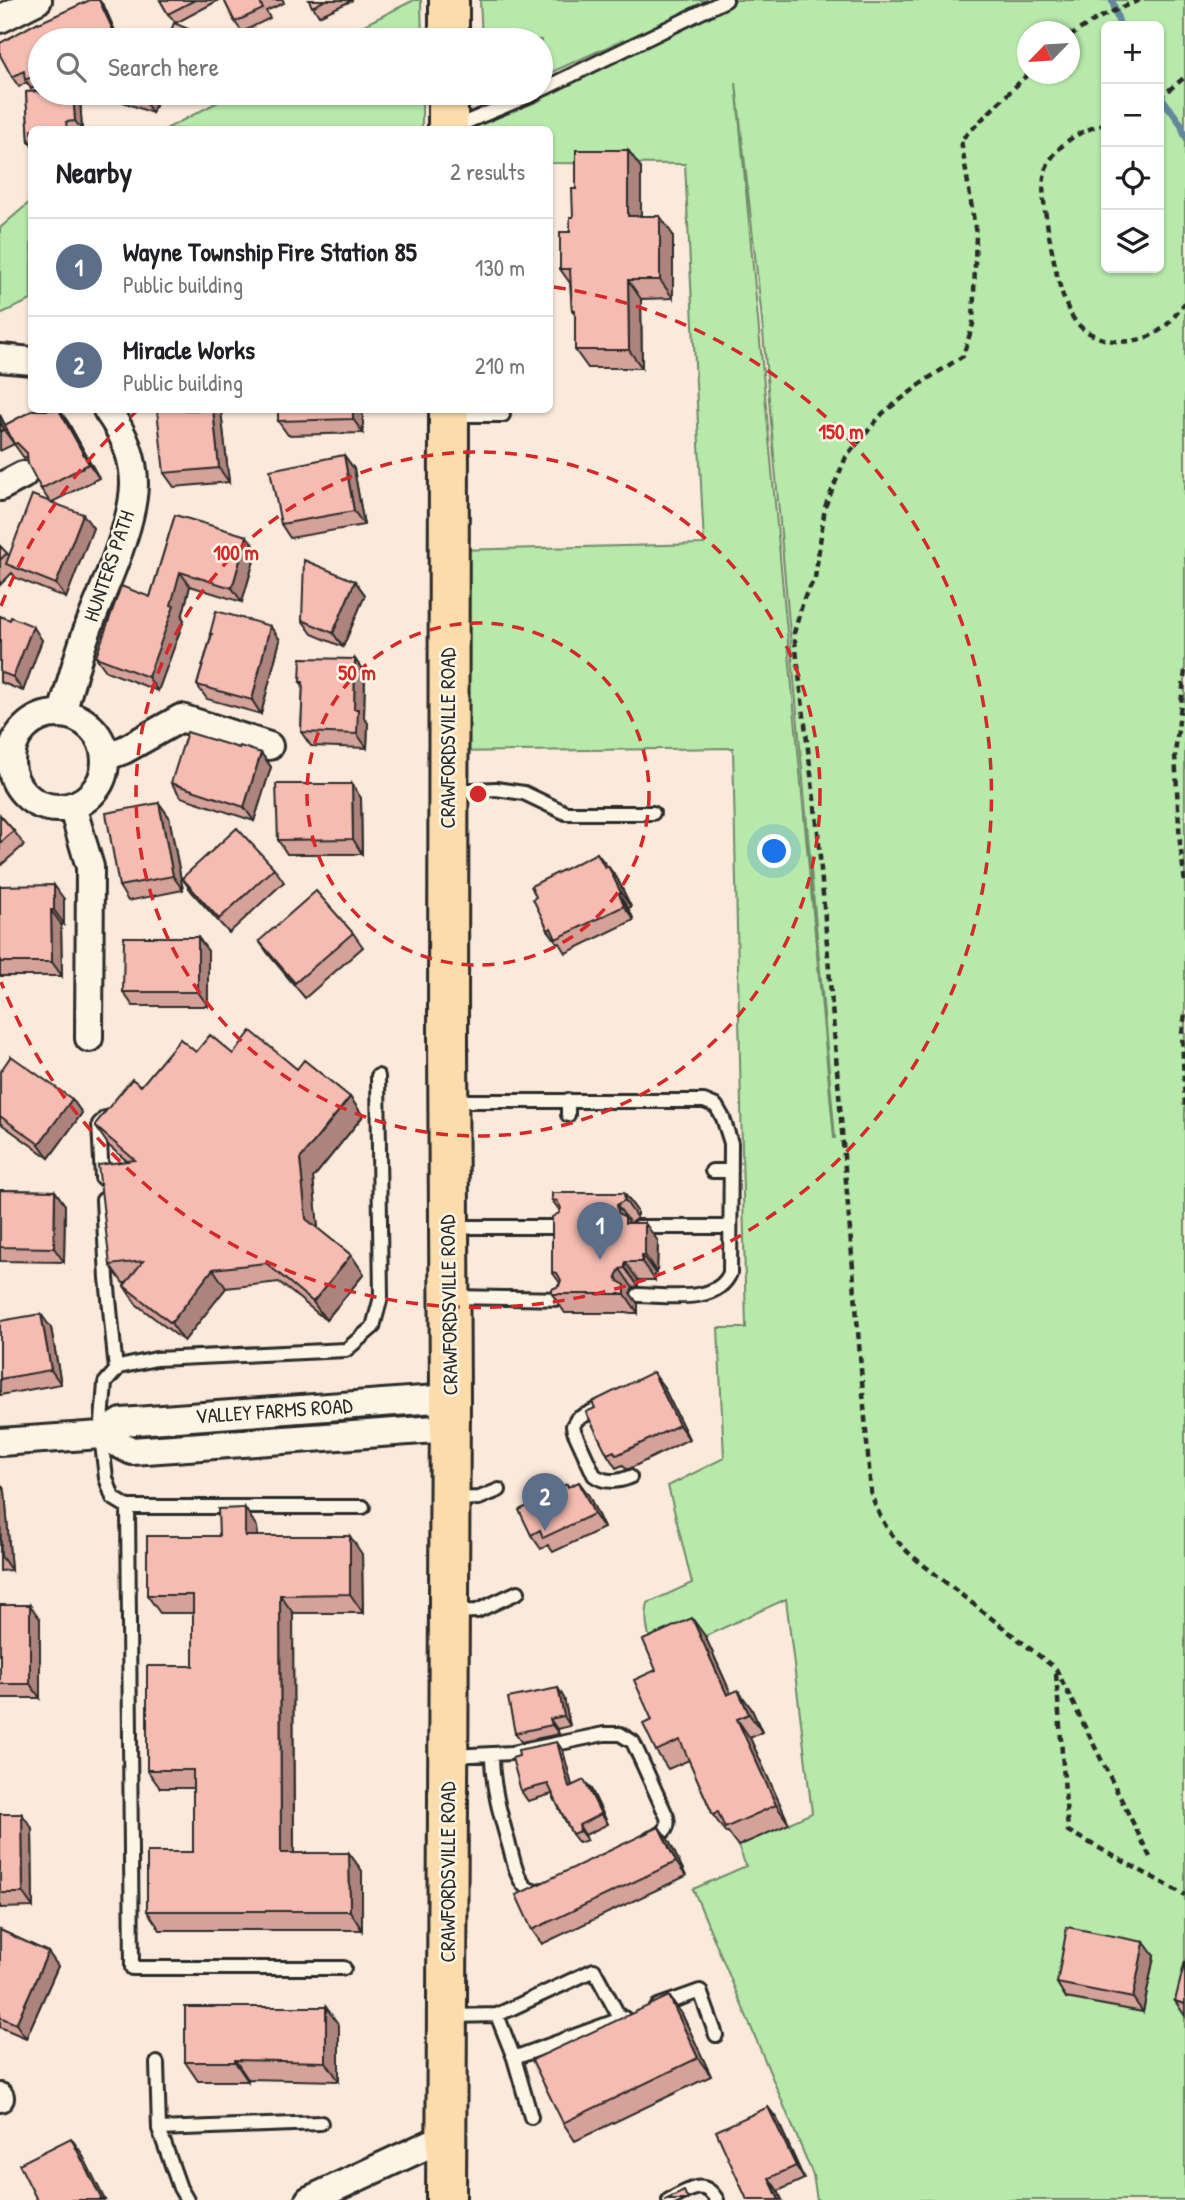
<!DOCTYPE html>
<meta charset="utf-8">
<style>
body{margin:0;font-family:"Patrick Hand",sans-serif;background:#f6f6f6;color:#202124}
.controls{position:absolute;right:21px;top:21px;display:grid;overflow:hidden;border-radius:10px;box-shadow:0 2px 5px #0004}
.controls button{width:63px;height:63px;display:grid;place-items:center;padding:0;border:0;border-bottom:2px solid #e0e0e0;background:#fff;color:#202124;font:35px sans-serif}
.compass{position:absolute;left:1017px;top:21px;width:63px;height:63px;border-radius:50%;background:#fff;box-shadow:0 2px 5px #0004;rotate:245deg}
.you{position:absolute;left:775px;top:852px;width:24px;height:24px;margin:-18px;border:5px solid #fff;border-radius:50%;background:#1a73e8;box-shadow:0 0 0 10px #1a73e833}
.badge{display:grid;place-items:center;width:46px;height:46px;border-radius:50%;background:#1a73e8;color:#fff;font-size:23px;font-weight:700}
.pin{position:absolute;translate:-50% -58px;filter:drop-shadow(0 2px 4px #0008)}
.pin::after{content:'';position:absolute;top:37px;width:24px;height:21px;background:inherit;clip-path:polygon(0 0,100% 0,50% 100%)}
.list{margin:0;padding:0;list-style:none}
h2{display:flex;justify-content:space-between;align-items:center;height:91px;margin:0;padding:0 28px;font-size:30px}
h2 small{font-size:23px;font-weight:400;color:#757577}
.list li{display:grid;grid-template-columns:46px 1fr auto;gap:21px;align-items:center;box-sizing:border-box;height:98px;padding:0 28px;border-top:2px solid #e0e0e0}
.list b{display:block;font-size:26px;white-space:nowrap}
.list p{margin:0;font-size:23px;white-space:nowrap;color:#757577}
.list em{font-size:23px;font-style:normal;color:#757577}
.icon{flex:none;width:38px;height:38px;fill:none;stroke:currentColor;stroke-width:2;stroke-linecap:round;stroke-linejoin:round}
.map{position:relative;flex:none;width:1185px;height:2200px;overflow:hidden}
.search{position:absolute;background:#fff;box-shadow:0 2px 5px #0004;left:28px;top:28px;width:525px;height:77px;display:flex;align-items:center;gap:18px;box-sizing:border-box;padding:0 24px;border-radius:38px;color:#757577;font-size:26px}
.panel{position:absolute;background:#fff;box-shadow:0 2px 5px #0004;left:28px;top:126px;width:525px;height:287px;border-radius:10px}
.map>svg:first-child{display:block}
.green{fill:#b6e9aa;stroke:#708a6a;stroke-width:2;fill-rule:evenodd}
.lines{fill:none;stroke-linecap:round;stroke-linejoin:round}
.stream{stroke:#63889d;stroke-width:7}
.lane-casing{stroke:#2b2b2b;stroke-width:18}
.street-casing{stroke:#2b2b2b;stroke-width:32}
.primary-casing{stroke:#2b2b2b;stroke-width:44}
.path{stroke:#2b2b2b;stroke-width:4.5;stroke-dasharray:7 5;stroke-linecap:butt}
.lane{stroke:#fcf5e5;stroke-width:12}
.street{stroke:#fcf5e5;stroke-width:26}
.primary{stroke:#fddcac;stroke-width:38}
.wall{fill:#d4a299;stroke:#2b2b2b;stroke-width:2}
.shaded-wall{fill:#ac847d;stroke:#2b2b2b;stroke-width:2}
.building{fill:#f6bcb2;stroke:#2b2b2b;stroke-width:2}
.ring{fill:none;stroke:#d62828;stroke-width:3.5;stroke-dasharray:12 9}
.labels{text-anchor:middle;stroke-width:5;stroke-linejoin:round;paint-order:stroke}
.street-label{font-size:21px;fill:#2b2b2b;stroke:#fcf5e5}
.centre{fill:#d62828;stroke:#fcf5e5;stroke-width:3.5}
.ring-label{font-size:21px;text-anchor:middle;font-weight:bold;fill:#d62828;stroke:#fcf5e5;stroke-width:5;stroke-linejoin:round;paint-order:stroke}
</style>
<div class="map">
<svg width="1185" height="2200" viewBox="0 0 1185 2200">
<rect width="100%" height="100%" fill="#fbeadb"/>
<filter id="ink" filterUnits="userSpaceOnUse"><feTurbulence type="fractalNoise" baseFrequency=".0143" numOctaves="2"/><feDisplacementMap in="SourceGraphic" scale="14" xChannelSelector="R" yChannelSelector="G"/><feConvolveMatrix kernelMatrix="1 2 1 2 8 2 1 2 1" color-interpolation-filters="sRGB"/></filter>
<g filter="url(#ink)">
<path class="green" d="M414,0H421L422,40H334Z
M480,0H1185V2200H817L813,2175L693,1889L746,1866L738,1846L812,1813L786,1599L656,1659C650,1639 643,1623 648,1603L692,1583L668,1486L724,1458L718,1328H746L733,748L453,752L455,550L704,544L685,164L550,163V130L455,129L626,58L623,40L541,77V40H482ZM1106,26H1159V268H1106ZM1028,32H1070V74H1028ZM736,83L761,310L835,1138H834Z
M235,93H422V129H166Z
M31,201V300L0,314V228Z"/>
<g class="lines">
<path class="stream" d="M1112,0L1120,26
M1159,94L1181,124L1185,136"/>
<g class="lane-casing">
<path id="lane" d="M541,90L726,0
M452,128L536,93
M454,415H503
M452,791L496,789L524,793L566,813H653
M452,1101H704L716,1106L723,1118L731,1143L730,1273C717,1305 666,1295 638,1295
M568,1115V1100
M712,1171H731
M102,1178L99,1124L105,1118
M103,1200L107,1278L116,1370
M453,1227H565
M638,1227H730
M453,1297L565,1299
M601,1407L577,1419L573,1426L574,1431L594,1475C604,1483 618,1482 630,1477
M455,1499L479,1498L499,1490
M128,1507L132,1968H344
M363,1507H128L113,1498L106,1478L101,1435L105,1383L119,1367L156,1359L346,1350L373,1327L381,1297L378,1076
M453,1612L477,1611L518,1592
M492,1755C492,1789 502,1820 511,1852C514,1863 516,1875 523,1884C528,1891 534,1892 542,1890
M452,1756L512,1753L604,1734H620L633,1742L667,1817C670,1831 661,1834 650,1839
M658,2006L700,1991L716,2035
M497,2015L514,2058L624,2018
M451,2016L497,2015L594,1970L621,2020
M514,2058L531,2117
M157,2063L159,2129L180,2188L187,2200
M159,2129L321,2123
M669,2200C689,2191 703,2177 717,2200"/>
</g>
<g class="street-casing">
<path id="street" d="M0,19L38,0
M0,358L32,361
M0,487L23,475
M62,713C70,686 77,658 87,631C103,588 133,529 134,484C134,456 123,432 107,410
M11 761a47 47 0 1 1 94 0a47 47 0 1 1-94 0Z
M105,757L124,750L181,718L269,746
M72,806L90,867L89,1038
M101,1435L132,1451L450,1428
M0,1442L101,1435L122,1422L450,1398
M0,2097V2098
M309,2200L447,2136"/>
</g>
<g class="primary-casing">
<path id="primary" d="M449,40V0
M448,130V93
M446,2200L450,1398L448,1044L449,410"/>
</g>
<path class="path" d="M1070,37C1090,20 1115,10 1140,0
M1028,74L961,140L976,234L973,324L963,356L926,380L883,413L846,457L825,507L815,578L804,598L794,633L818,832L871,1493C881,1522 889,1534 912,1556L1056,1669L1150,1857
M1159,98L1185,77
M1106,124C1082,129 1058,143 1047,166C1039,184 1046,216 1049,235C1054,260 1060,302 1076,322C1096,346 1141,348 1164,327C1172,321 1178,311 1185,303
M1185,671L1175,754L1180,843L1185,883
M1185,1015L1182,1033L1185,1108
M1056,1674L1068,1831L1185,1895"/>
<use href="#lane" class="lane"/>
<use href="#street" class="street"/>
<use href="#primary" class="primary"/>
</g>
<path class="wall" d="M160,0H219L176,23L168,14Z
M224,0H283L284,3L266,11L270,18L242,32L235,22Z
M309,0H353L319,16Z
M104,6L119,40H40V85L31,89L27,82L19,87L12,77L39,23Z
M40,91V93H76L80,98L82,130H32V146L29,142L26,92Z
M116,93H160L152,113L123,102Z
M628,150L641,168V216L673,235V298L641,299L642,368H588L575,350V315L572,310L570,283L560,269L573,217L576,189Z
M60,410L68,422L99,478L52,502L93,528L66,598L16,578L12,573L0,585V546L9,556L50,502L41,489L27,458L26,457L24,458L14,444L0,451V415L5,425Z
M221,410L229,482L174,487L164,473Z
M363,410V433L288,435L278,421Z
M344,455L354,469L364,525L290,538L281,524Z
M175,515L257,550L242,602L190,586L182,617L184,620L158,691L106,671L96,657L150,597Z
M355,581L365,595L343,647L312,634L302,620Z
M0,616L42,640L23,691L0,682Z
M270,626L280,640L261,714L207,699L197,685L211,636L210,634Z
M355,659L365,674L364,718L368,723L367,748L311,746L301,732L303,685L300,682Z
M239,748L261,753L271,767L254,821L181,797L171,783Z
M361,798L362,854H287L278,840Z
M159,803L169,817L183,890L128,901L119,886Z
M0,815L14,831L24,845L0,866Z
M597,853L618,880L631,907L628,908L634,920L566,953L560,943L558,944L548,930L536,897Z
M274,868L284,882L229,933L192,892L182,878Z
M0,886L64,899V924H61L62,976H0Z
M353,933L363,947L305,998L269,955L259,941Z
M208,951V1006H133L123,992Z
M196,1052L233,1054L297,1069L350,1097L363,1116L313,1178L318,1229L351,1255L364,1274L326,1320L279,1282L226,1288L184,1341L136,1304L124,1286L126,1283H123L110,1265L127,1161L109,1146L96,1127L141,1086Z
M0,1072L72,1099L82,1113L49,1158L0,1123Z
M0,1190L55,1191L65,1205L64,1262L0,1261Z
M624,1193L637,1211V1218L631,1223L658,1241L657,1273H655V1280H638V1286L633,1288L630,1293L638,1304V1313H565L552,1294L560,1283L552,1272L560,1211L552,1200Z
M0,1321L51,1328L61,1384L0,1395Z
M663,1386L689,1439L629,1469H626L623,1465L616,1468L607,1454Z
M579,1482L589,1496L604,1528L553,1552L548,1545L541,1549L531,1535L569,1487Z
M0,1483L5,1491L11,1570L0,1571Z
M257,1527L258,1536L362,1554L363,1613H293L294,1853H349L362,1871V1930H160L147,1911L193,1852V1788H160L147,1770L193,1666V1613H160L147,1595Z
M0,1605L40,1619V1698H0Z
M705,1636L731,1694L751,1708L762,1732L750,1738L789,1824L738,1846L728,1832L726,1833L713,1815L689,1760L668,1769L656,1751L652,1720L656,1670Z
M558,1688L564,1698L570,1726L557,1729L559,1734L521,1742L515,1733Z
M563,1751L572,1786L591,1789L608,1824L585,1835L587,1840L579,1843L572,1834L552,1794L528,1801L521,1791Z
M0,1814L32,1828L33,1907L0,1908Z
M659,1827L669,1841L686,1876L542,1944L532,1930Z
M0,1930L48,1952L58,1966L26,2038L0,2027Z
M1154,1956L1143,2012L1066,1998L1057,1983Z
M669,1996L682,2014L711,2076L575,2141L563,2123Z
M1175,2001L1185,2004V2016Z
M339,2025V2081L248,2079V2081H198L185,2062Z
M768,2107L777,2119L804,2179L778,2191L782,2200H747Z"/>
<path class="shaded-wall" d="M99,0L104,6L119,40L113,30Z
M73,93H76L80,98L82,130L75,121Z
M150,93H160L152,113L146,103Z
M628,150L641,168V235L628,216Z
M660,216L673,235V298L660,280Z
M628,280L641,299L642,368L629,350Z
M59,410L68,422L99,478L89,464Z
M213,410H221L229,482L219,468Z
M353,410H363V433L353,419Z
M0,415L14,444L4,430L0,421Z
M344,455L354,469L364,525L354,511Z
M83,514L93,528L66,598L56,584Z
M247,536L257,550L242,602L232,588Z
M180,572L190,586L182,617L184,620L158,691L148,677Z
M355,581L365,595L343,647L333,633Z
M33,626L42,640L23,691L13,677Z
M270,626L280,640L261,714L252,700Z
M355,659L365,674L364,718L368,723L367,748L357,734L354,709Z
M261,753L271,767L254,821L244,807Z
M352,784L361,798L362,854L353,839Z
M159,803L169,817L183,890L173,876Z
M608,866L618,880L631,907L621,893Z
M54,885L64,899V924L54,910Z
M619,894L628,908L634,920L624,906Z
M51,910L61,924L62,976L52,962Z
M198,937L208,951V1006L198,992Z
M350,1097L363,1116L313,1178L319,1237L306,1219L300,1159Z
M72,1099L82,1113L49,1158L39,1144Z
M55,1191L65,1205L64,1262L54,1248Z
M624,1193L637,1211V1218L625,1200Z
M617,1205L630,1223L638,1241L618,1213Z
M645,1223L658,1241L657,1273L645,1255Z
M351,1255L364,1274L326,1320L313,1302Z
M642,1255L655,1273V1280L642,1262Z
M625,1262L638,1280V1286L625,1268Z
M213,1269L226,1288L184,1341L171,1323Z
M620,1269L633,1288L630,1293L638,1304V1313L625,1294L618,1281L616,1276Z
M41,1314L51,1328L61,1384L51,1370Z
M653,1372L663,1386L689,1439L679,1425Z
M579,1482L589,1496L604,1528L594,1514Z
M0,1483L5,1491L11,1570L1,1556Z
M245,1508L257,1527L258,1554L245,1536Z
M350,1536L362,1554L363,1613L350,1594Z
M280,1595L293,1613L294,1871L281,1853Z
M30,1605L40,1619V1698L30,1684Z
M692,1618L705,1636L740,1714L727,1695Z
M558,1688L564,1698L570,1726L564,1716Z
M738,1690L751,1708L762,1732L749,1714Z
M550,1719L557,1729L559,1734L552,1725Z
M737,1719L750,1738L789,1824L776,1805Z
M557,1742L563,1751L575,1797L569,1787Z
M584,1780L591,1789L608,1824L601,1814Z
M22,1814L32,1828L33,1907L23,1893Z
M579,1825L585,1835L587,1840L580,1831Z
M659,1827L669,1841L686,1876L676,1862Z
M349,1853L362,1871V1930L350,1911Z
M1144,1942L1154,1956L1143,2012L1133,1998Z
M48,1952L58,1966L26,2038L16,2024Z
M669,1996L682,2014L711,2076L698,2058Z
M326,2007L339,2025V2081L326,2062Z
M235,2060L248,2079V2081L235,2062Z
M768,2107L777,2119L804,2179L796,2166Z
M71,2138L81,2152L105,2200H102Z
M769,2178L778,2191L782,2200H779Z"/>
<path class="building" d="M90,0H99L113,30L91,40H40V73L25,80L24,71L12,77L0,55V43L38,22L39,23Z
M160,0H195L168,14Z
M224,0H263L260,2L263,9L235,22Z
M309,0H326L312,7Z
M174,23L214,40H167Z
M40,91V93H73L75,121L66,122L67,130H32V142H29L26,92Z
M116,93H150L146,103Z
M576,150H628V216H660V280H628L629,350H575V310H572L570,269H560V232H570V217H573L572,189H576Z
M33,410H59L89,464L41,489L28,464L27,453L17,443L14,444L5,425Z
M157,410H213L219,468L164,473Z
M278,410H353V419L278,421Z
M0,421L4,430L0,432Z
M344,455L354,511L281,524L270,470Z
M32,495L83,514L56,584L6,564Z
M175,515L247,536L232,588L180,572L171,605L174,606L148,677L96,657L121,586L150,597Z
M0,546L7,553L0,560Z
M304,560L355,581L333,633L302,620Z
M216,611L270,626L252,700L197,685L212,634H210Z
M0,616L10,620L11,617L33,626L13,677L0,672Z
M301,658L355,659L354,709H358L357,734L301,732L303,682H300Z
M187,732L239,748L240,746L261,753L244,807L171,783Z
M276,784H352L353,839L278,840Z
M159,803L173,876L119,886L106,813Z
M0,815L14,831L0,843Z
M237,828L274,868L219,919L182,878Z
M597,853L605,868L608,866L621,893L619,894L624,906L556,939L551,928L548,930L533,899L536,897L531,886Z
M54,885V910H51L52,962H0V886Z
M316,891L353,933L295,983L259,941Z
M124,937H198V992H123Z
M251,1031L297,1069L304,1060L350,1097L300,1159L306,1219L351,1255L313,1302L266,1263L213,1269L171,1323L124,1286L143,1261L110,1265L98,1165L135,1160L96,1127V1123L132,1079L141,1086L180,1039L196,1052L210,1035L233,1054Z
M11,1056L72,1099L39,1144L0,1116V1072Z
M0,1190L55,1191L54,1248L0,1247Z
M552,1193H624L625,1200L617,1205L618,1213L625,1217V1223H645V1255H642V1262H625V1268L620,1269L616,1276L618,1281L625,1285V1294H552V1289L559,1286L561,1280L557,1273L552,1272V1217L559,1213L561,1208L557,1201L552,1200Z
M41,1314L51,1370L0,1379V1321Z
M653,1372L679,1425L619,1454L616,1455L614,1451L607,1454L586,1412L595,1408L592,1402Z
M579,1482L594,1514L543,1538L540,1530L531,1535L519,1510L549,1496L548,1493L567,1484L568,1487Z
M245,1508V1536H350V1594L280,1595L281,1853H349L350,1911H147V1852H193V1770H147V1666H193V1595H147V1536H219L218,1509Z
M0,1605H30V1684H0Z
M692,1618L727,1695L738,1690L749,1714L737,1719L776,1805L725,1828L718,1812L713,1815L680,1740L656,1751L643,1724L652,1720L634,1680L656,1670L643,1640Z
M558,1688L564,1716L550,1719L552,1725L515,1733L508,1698Z
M557,1742L569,1787L584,1780L601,1814L579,1825L580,1831L572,1834L548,1784L521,1791L512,1758L519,1756L518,1750Z
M0,1814H22L23,1893H0Z
M659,1827L676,1862L532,1930L516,1895Z
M1067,1927L1144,1942L1133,1998L1057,1983Z
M0,1930L48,1952L16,2024L0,2017Z
M1185,1961V2004L1175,2001Z
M669,1996L698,2058L563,2123L532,2060Z
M185,2007H326V2062L235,2060V2062H185Z
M768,2107L796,2166L769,2178L779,2200H747L716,2131Z
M71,2138L102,2200H37L19,2164Z
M684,2191L688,2200H665Z"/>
</g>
<g class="ring">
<circle cx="478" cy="794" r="171"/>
<circle cx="478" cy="794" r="342"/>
<path d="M1 606A513 513 0 0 1 138 410M554 287A513 513 0 1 1 1 982"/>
</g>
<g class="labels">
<g class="street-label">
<text transform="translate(109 566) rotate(-71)" y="7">HUNTERS PATH</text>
<text transform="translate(448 738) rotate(-90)" y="7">CRAWFORDSVILLE ROAD</text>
<text transform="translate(449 1305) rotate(-91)" y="7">CRAWFORDSVILLE ROAD</text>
<text transform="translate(274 1411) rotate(-4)" y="7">VALLEY FARMS ROAD</text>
<text transform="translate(448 1872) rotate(-90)" y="7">CRAWFORDSVILLE ROAD</text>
</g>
</g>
<circle cx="478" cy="794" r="10" class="centre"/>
<g class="ring-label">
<text x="841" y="439">150 m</text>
<text x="236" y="560">100 m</text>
<text x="357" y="680">50 m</text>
</g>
</svg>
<div class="controls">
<button>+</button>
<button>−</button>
<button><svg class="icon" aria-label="locate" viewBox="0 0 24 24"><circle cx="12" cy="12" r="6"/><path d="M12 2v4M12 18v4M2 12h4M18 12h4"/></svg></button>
<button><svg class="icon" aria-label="layers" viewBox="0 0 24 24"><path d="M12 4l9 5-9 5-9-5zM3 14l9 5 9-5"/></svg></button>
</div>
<svg class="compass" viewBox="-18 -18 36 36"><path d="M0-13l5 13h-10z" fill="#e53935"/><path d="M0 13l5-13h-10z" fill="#757577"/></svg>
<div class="you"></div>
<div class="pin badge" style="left:600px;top:1260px;background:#5c6f8a">1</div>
<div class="pin badge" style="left:545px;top:1531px;background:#5c6f8a">2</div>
<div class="search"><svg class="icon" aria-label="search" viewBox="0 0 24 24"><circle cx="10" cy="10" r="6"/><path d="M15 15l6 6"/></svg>Search here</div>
<section class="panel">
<h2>Nearby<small>2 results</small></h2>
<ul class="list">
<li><span class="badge" style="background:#5c6f8a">1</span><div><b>Wayne Township Fire Station 85</b><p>Public building</p></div><em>130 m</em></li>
<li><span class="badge" style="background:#5c6f8a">2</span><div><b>Miracle Works</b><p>Public building</p></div><em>210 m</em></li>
</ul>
</section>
</div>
